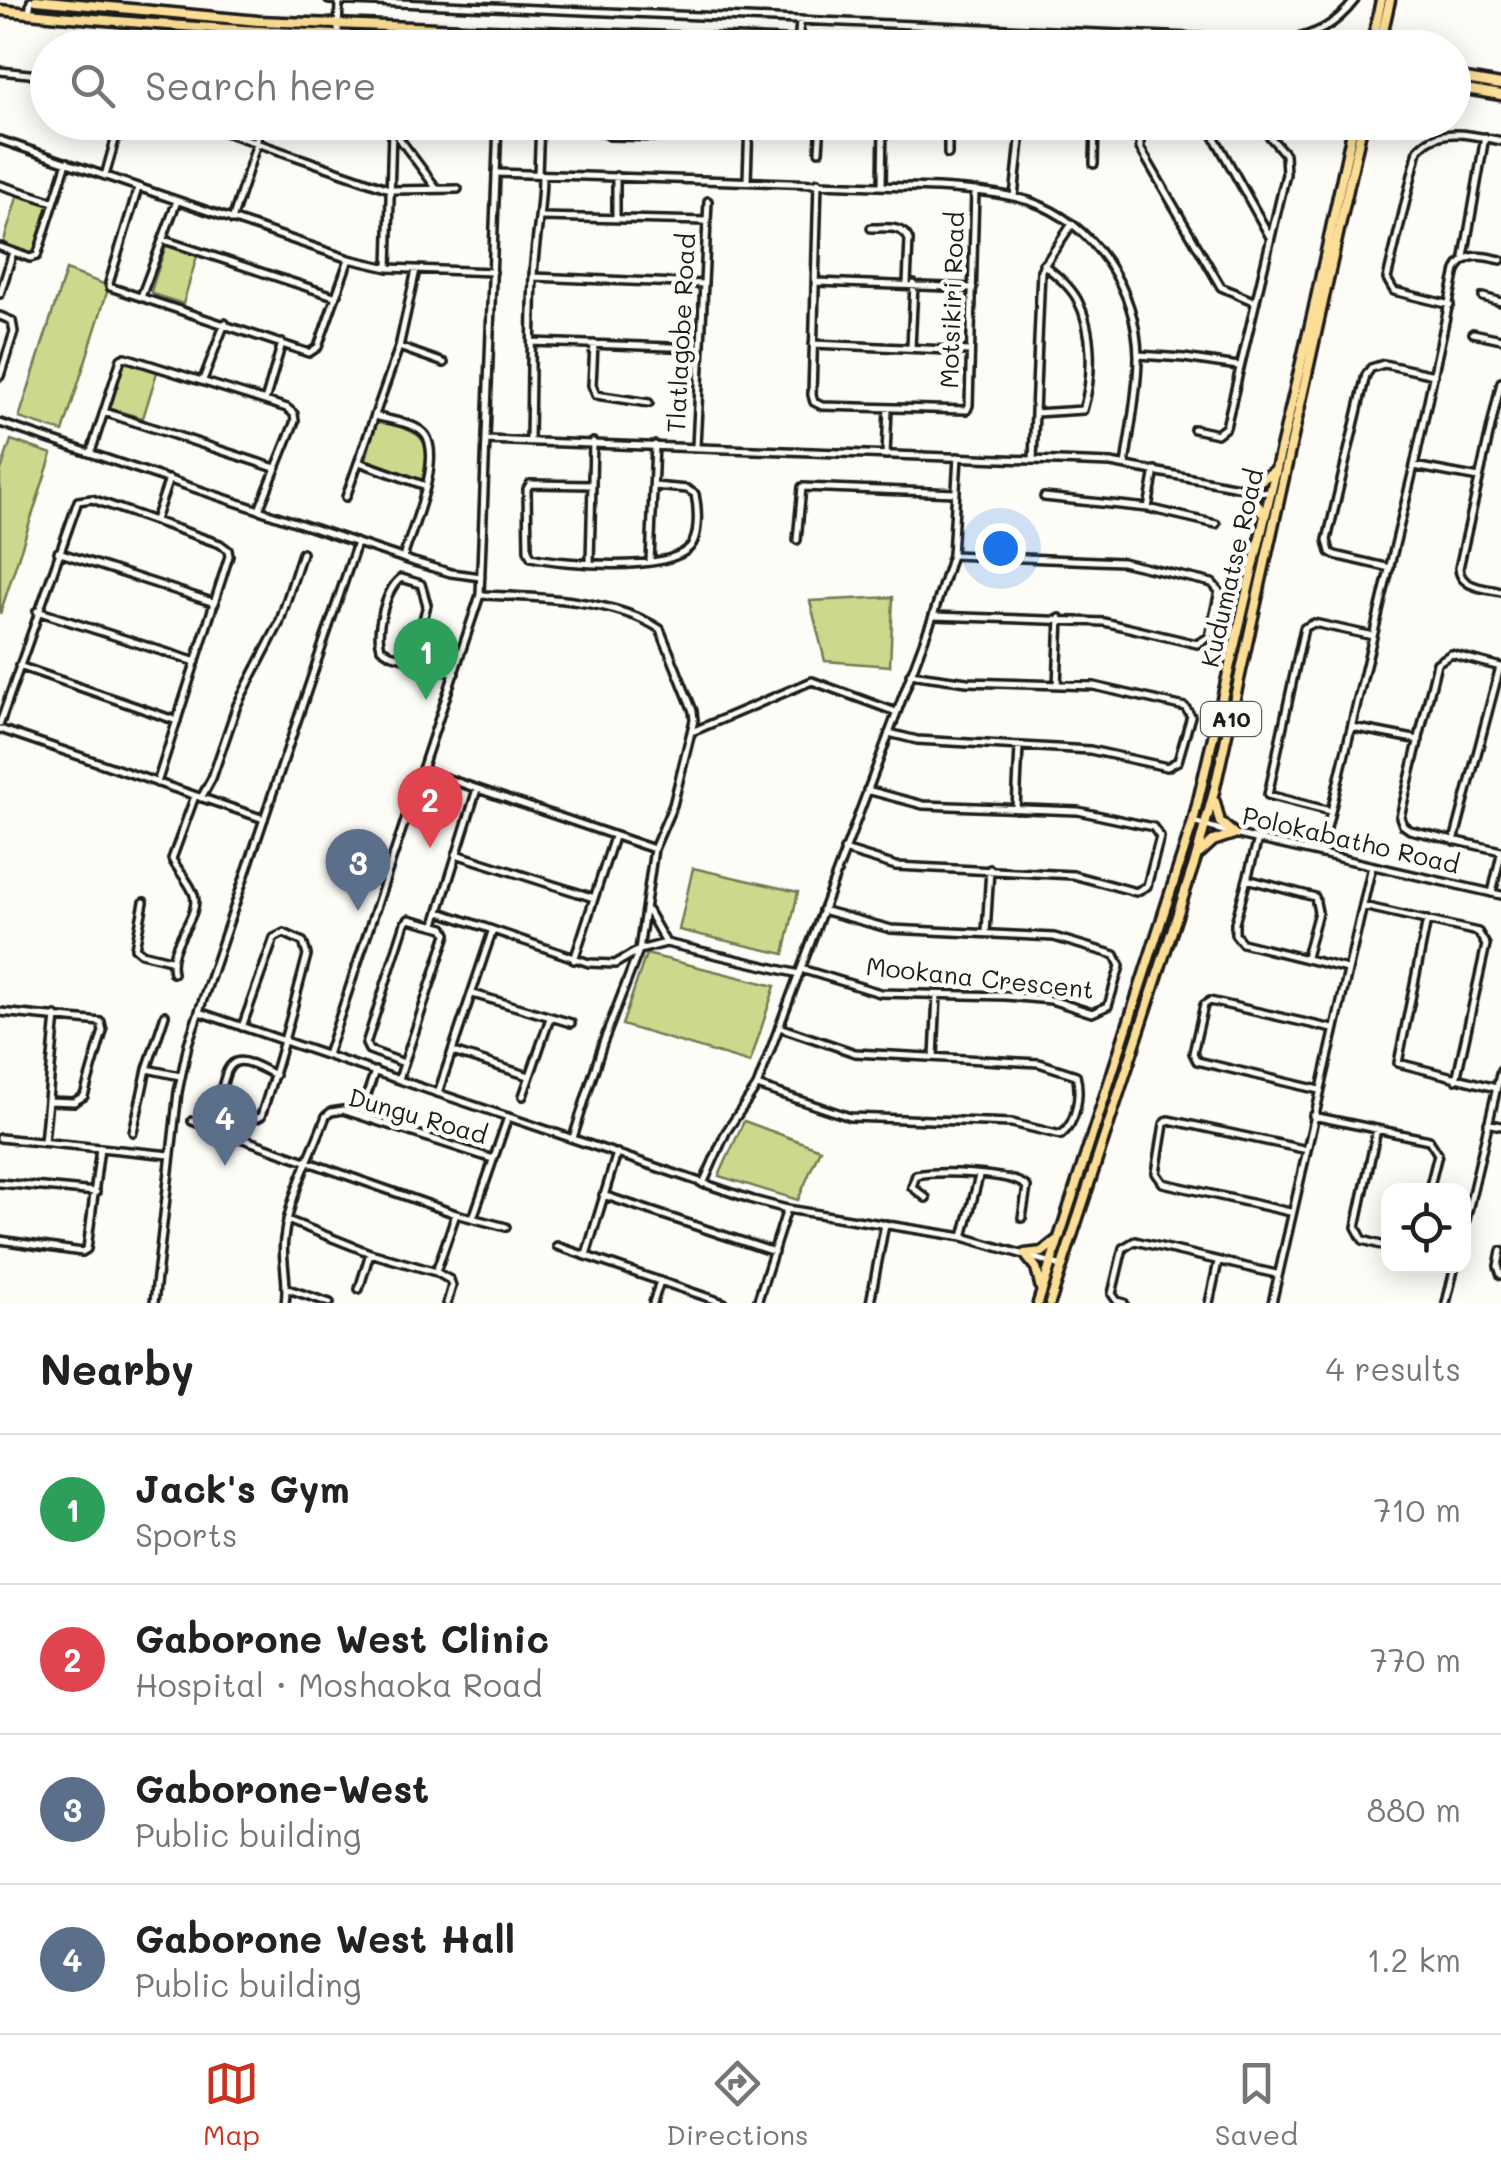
<!DOCTYPE html>
<meta charset="utf-8">
<style>
body{margin:0;font-family:Mali,sans-serif;background:#f2f2f2;color:#222}
.controls{position:absolute;right:30px;bottom:30px;display:grid;overflow:hidden;border-radius:20px;box-shadow:0 5px 25px #0003}
.controls button{width:90px;height:90px;display:grid;place-items:center;padding:0;border:0;border-bottom:2px solid #e0e0e0;background:#fff;color:#222;font:50px sans-serif}
.you{position:absolute;left:1000px;top:548px;width:35px;height:35px;margin:-25px;border:8px solid #fff;border-radius:50%;background:#1a73e8;box-shadow:0 0 0 15px #1a73e833}
.badge{display:grid;place-items:center;width:65px;height:65px;border-radius:50%;background:#c8321e;color:#fff;font-size:32px;font-weight:700}
.pin{position:absolute;translate:-50% -82px;filter:drop-shadow(0 2px 5px #0008)}
.pin::after{content:'';position:absolute;top:52px;width:35px;height:30px;background:inherit;clip-path:polygon(0 0,100% 0,50% 100%)}
.list{margin:0;padding:0;list-style:none}
h2{display:flex;justify-content:space-between;align-items:center;height:130px;margin:0;padding:0 40px;font-size:42px}
h2 small{font-size:32px;font-weight:400;color:#767676}
.list li{display:grid;grid-template-columns:65px 1fr auto;gap:30px;align-items:center;box-sizing:border-box;height:150px;padding:0 40px;border-top:2px solid #e0e0e0}
.list b{display:block;font-size:38px;white-space:nowrap}
.list p{margin:0;font-size:32px;white-space:nowrap;color:#767676}
.list em{font-size:32px;font-style:normal;color:#767676}
.icon{flex:none;width:55px;height:55px;fill:none;stroke:currentColor;stroke-width:2;stroke-linecap:round;stroke-linejoin:round}
.map{position:relative;flex:none;width:1501px;height:1303px;overflow:hidden}
.search{position:absolute;background:#fff;box-shadow:0 5px 25px #0003;left:30px;right:30px;top:30px;height:110px;display:flex;align-items:center;gap:25px;box-sizing:border-box;padding:0 35px;border-radius:55px;color:#767676;font-size:38px}
.sheet{height:730px;background:#fff}
nav{display:flex;justify-content:space-around;align-items:center;box-sizing:border-box;height:140px;border-top:2px solid #e0e0e0;background:#fff;font-size:28px;color:#767676}
nav a{display:grid;justify-items:center;gap:5px}
nav .on{color:#c8321e}
.map>svg:first-child{display:block}
.green{fill:#ccd98c;stroke:#747a54;stroke-width:2.5}
.lines{fill:none;stroke-linecap:round;stroke-linejoin:round}
.minor-casing{stroke:#1c1c1c;stroke-width:12}
.tertiary-casing{stroke:#1c1c1c;stroke-width:12}
.primary-casing{stroke:#1c1c1c;stroke-width:15}
.minor{stroke:#fdfcf7;stroke-width:5}
.tertiary{stroke:#fdfcf7;stroke-width:5}
.primary{stroke:#fcde96;stroke-width:8}
.labels{text-anchor:middle;stroke-width:9;stroke-linejoin:round;paint-order:stroke}
.shield{fill:#fdfcf7;stroke:#605f5e;stroke-width:2.5}
.shield-label{font-size:22px;font-weight:bold;fill:#1c1c1c}
.street-label{font-size:25px;fill:#1c1c1c;stroke:#fdfcf7}
</style>
<div class="map">
<svg width="1501" height="1303" viewBox="0 0 1501 1303">
<rect width="100%" height="100%" fill="#fdfcf7"/>
<filter id="ink" filterUnits="userSpaceOnUse"><feTurbulence type="fractalNoise" baseFrequency=".01" numOctaves="2"/><feDisplacementMap in="SourceGraphic" scale="20" xChannelSelector="R" yChannelSelector="G"/><feConvolveMatrix kernelMatrix="1 2 1 2 8 2 1 2 1" color-interpolation-filters="sRGB"/></filter>
<g filter="url(#ink)">
<path class="green" d="M18,194L51,202L33,255L3,244Z
M166,245L197,256L183,304L153,294L151,291Z
M66,270L109,286L63,432L19,418Z
M124,362L158,369L143,418L110,409Z
M377,419C416,434 436,430 422,482L366,460Z
M11,440L52,454L0,614V473Z
M893,597L890,666L825,661L810,601Z
M693,868L798,892L784,954L679,930Z
M646,954L775,986L750,1063L622,1025Z
M744,1121L820,1149L798,1200L719,1176Z"/>
<g class="lines">
<g class="minor-casing">
<path id="minor" d="M329,0L1284,41C1316,35 1335,26 1355,0
M29,13L31,0
M338,35L339,1
M798,48L800,20
M0,71L48,76
M208,122L211,127L392,190L458,189
M387,122L437,189
M603,122L605,133L610,136L680,137L686,130L687,122
M948,122V154
M1140,122V148L1221,287L1255,302
M1206,122L1270,237
M0,140L349,259L388,268L493,272
M819,151L821,122
M1094,164L1095,122
M496,173L937,188C968,190 1000,192 1029,201C1094,223 1137,290 1138,357C1138,392 1130,429 1125,465
M538,174L540,122
M105,176L120,122
M747,180L749,122
M818,182L812,395L814,402L822,406L967,410L969,405L975,191
M0,185L54,202
M882,186L883,122
M138,188L109,283L110,287L309,353L318,347L349,259
M1014,197L1022,122
M542,217L706,221
M616,218V176
M232,220L257,143L258,122
M871,228C886,228 903,225 909,240L907,284
M164,240L334,296
M0,247L30,258L37,256L67,162
M1464,257L1485,137
M388,268L392,129
M533,277L703,284
M817,282L973,288
M0,294L13,252
M141,297L177,201
M1483,297L1501,302
M1450,305L1394,291L1387,279L1418,150C1439,125 1473,135 1501,141
M0,316L12,321L14,332L0,376
M1473,333L1501,339
M532,342L698,348
M594,344L592,385L596,395L649,403
M813,344L970,351
M399,347L444,363
M911,348L914,284
M1138,355L1184,358L1238,366
M203,380L225,323
M1501,382L1459,568C1460,588 1485,588 1501,592
M265,401L282,343
M104,412L275,468
M1035,413L1083,410C1093,377 1094,331 1077,299C1069,285 1055,274 1043,264
M375,416C388,420 418,423 426,436C442,462 411,531 403,558
M1194,429L1217,434L1226,427L1286,174L1285,154L1257,122
M530,440C531,385 531,330 533,276C535,240 542,210 542,175
M696,447L708,201
M91,452L121,359L125,357L287,408L294,414L295,421L259,510
M886,455L888,408
M1033,460L1041,270L1072,224
M359,462L426,486
M1414,466L1479,478
M591,485L530,484L527,489L528,550L531,557C564,564 663,573 689,548C700,538 698,508 695,494L687,489L654,486
M346,497L399,347L416,270
M1044,497L1148,508L1216,524
M1148,508L1155,470
M155,520L169,479
M797,540L802,487L956,493
M58,552L215,603
M590,562L593,442
M650,562L655,445
M1390,568L1335,555L1330,552L1327,540L1366,375L1371,368L1384,364L1434,375
M37,611L196,662
M933,616L1104,622L1197,644L1209,637L1219,591L1212,583L1122,562L952,555
M412,660L427,605L421,584L401,578C386,589 375,630 381,648L390,654L455,673
M19,666L177,721
M1501,667L1451,654L1437,663L1400,817L1403,825L1410,830L1501,851
M1057,685L1060,618
M0,723L78,501L92,499L220,544L228,550L229,556L157,783
M1352,727L1419,740
M0,729L264,819
M694,731L812,681L896,712
M889,733L917,740L1090,750L1167,767L1178,761L1191,716L1185,707L1094,686L967,682L910,674
M422,770L654,849L673,805L694,720L693,711L660,629C613,598 534,597 480,595
M201,798L212,778L237,705L279,624L302,553
M1016,809L1019,747
M1330,811L1268,795L1304,628L1314,623L1373,636
M1258,839L1235,923V934L1242,943L1347,969
M1454,841L1500,667
M844,850L896,866L1073,875L1136,892L1147,886L1160,837L1153,827L1078,811L923,805L867,790
M1321,853L1414,466L1456,270C1466,251 1483,256 1501,260
M456,854L594,898
M1247,879L1315,897L1318,912L1306,957
M1492,893L1501,854
M144,902L135,948L141,953L170,960
M1363,906L1478,932L1486,945L1456,1080
M648,911L666,943
M440,912L589,963L615,964L639,950L666,943L799,974
M1427,920L1398,1063L1496,1088
M435,924L477,789
M986,933L990,869
M574,960L614,837
M801,969L880,993L1006,996L1051,1000L1092,1013L1108,1006L1120,966L1115,955L1054,937L891,929L822,910
M173,973C166,945 201,917 194,895C190,882 178,871 172,859L195,796
M473,994L571,1023
M0,1012L101,1022L103,1031L84,1096L74,1102L48,1101
M242,1027L274,938L284,933L303,942L307,955C293,1009 279,1063 261,1116C249,1124 229,1113 221,1103C220,1094 222,1086 225,1077C233,1048 255,1066 275,1075
M453,1052L529,1076
M934,1057L937,995
M147,1069L180,1076
M399,1079L447,934L444,928L409,919L405,923L366,1044L369,1050L404,1063
M757,1086L850,1117L1012,1123L1061,1135C1077,1122 1081,1094 1076,1075L1039,1063L855,1053L779,1027
M1319,1090L1197,1061L1193,1053L1204,1005L1210,1001L1333,1029
M438,1093L492,932
M523,1096L550,1018
M360,1115L375,1071
M1313,1116L1429,1140L1438,1154L1429,1190
M192,1121L456,1214L506,1227
M1488,1123L1501,1126
M1377,1129L1356,1227L1363,1240L1388,1247
M133,1132L147,1069L165,1015
M573,1138L603,1043L639,950L654,849
M44,1142L56,1016
M0,1183L96,1192
M603,1195L774,1252
M926,1198L912,1187L916,1175C938,1171 1012,1172 1027,1187L1022,1218
M1290,1212L1163,1183L1156,1173L1164,1124L1169,1120L1303,1149
M473,1218L508,1117
M287,1220L370,1253L436,1272L450,1280L452,1286L447,1303
M1464,1228L1501,1070
M963,1237L979,1176
M0,1240L82,1252L87,1249L100,1148
M557,1246L724,1303
M1501,1251L1498,1266L1501,1275
M586,1255L617,1153
M436,1272L456,1214
M288,1289L330,1303
M359,1289L370,1253
M285,1303C289,1281 281,1261 284,1239C289,1196 311,1156 326,1116L331,1112L343,1110L493,1159
M653,1303L660,1281
M757,1303L787,1209
M870,1303L885,1224
M1124,1303L1117,1301L1112,1294L1123,1248L1135,1241L1276,1274
M1209,1303L1218,1262
M1272,1303L1372,866
M1446,1303L1455,1266"/>
</g>
<g class="tertiary-casing">
<path id="tertiary" d="M0,423L414,562L451,573L481,577
M486,440L1111,463L1270,493
M1193,822L1234,834L1501,895
M199,1012L753,1200L787,1209L963,1237L1062,1266
M327,1055L480,595L498,122
M0,1138L170,1155
M703,1184L726,1132L757,1086L933,616L952,555L958,457
M154,1303L178,1092L188,1044L357,543"/>
</g>
<g class="primary-casing">
<path id="primary" d="M36,0L258,21L952,48
M0,10C215,33 431,40 647,48
M1384,30L1391,48
M1358,48L1374,35
M1371,48L1381,0
M1379,48L1390,0
M1454,77L1501,85
M1454,87L1501,95
M1265,517L1248,489L1274,471
M1215,802L1220,822L1234,834
M1200,853L1213,841L1234,834
M1025,1254L1036,1268L1041,1289
M1025,1254L1042,1252L1056,1241
M1038,1303L1193,822L1313,312L1354,122
M1050,1303L1196,858L1214,792L1363,122"/>
</g>
<use href="#minor" class="minor"/>
<use href="#tertiary" class="tertiary"/>
<use href="#primary" class="primary"/>
</g>
</g>
<g class="labels">
<rect class="shield" x="1201" y="702" width="60" height="34" rx="8"/>
<g class="shield-label">
<text x="1231" y="727">A10</text>
</g>
<g class="street-label">
<text transform="translate(952 300) rotate(-88)" y="9">Motsikiri Road</text>
<text transform="translate(681 333) rotate(-87)" y="9">Tlatlagobe Road</text>
<text transform="translate(1232 568) rotate(-77)" y="9">Kudumatse Road</text>
<text transform="translate(1351 840) rotate(13)" y="9">Polokabatho Road</text>
<text transform="translate(980 978) rotate(6)" y="9">Mookana Crescent</text>
<text transform="translate(418 1116) rotate(16)" y="9">Dungu Road</text>
</g>
</g>
</svg>
<div class="controls">
<button><svg class="icon" aria-label="locate" viewBox="0 0 24 24"><circle cx="12" cy="12" r="6"/><path d="M12 2v4M12 18v4M2 12h4M18 12h4"/></svg></button>
</div>
<div class="you"></div>
<div class="pin badge" style="left:426px;top:700px;background:#2e9e5b">1</div>
<div class="pin badge" style="left:430px;top:848px;background:#e0444e">2</div>
<div class="pin badge" style="left:358px;top:911px;background:#5c6f8a">3</div>
<div class="pin badge" style="left:225px;top:1166px;background:#5c6f8a">4</div>
<div class="search"><svg class="icon" aria-label="search" viewBox="0 0 24 24"><circle cx="10" cy="10" r="6"/><path d="M15 15l6 6"/></svg>Search here</div>
</div>
<section class="sheet">
<h2>Nearby<small>4 results</small></h2>
<ul class="list">
<li><span class="badge" style="background:#2e9e5b">1</span><div><b>Jack's Gym</b><p>Sports</p></div><em>710 m</em></li>
<li><span class="badge" style="background:#e0444e">2</span><div><b>Gaborone West Clinic</b><p>Hospital · Moshaoka Road</p></div><em>770 m</em></li>
<li><span class="badge" style="background:#5c6f8a">3</span><div><b>Gaborone-West</b><p>Public building</p></div><em>880 m</em></li>
<li><span class="badge" style="background:#5c6f8a">4</span><div><b>Gaborone West Hall</b><p>Public building</p></div><em>1.2 km</em></li>
</ul>
</section>
<nav>
<a class="on"><svg class="icon" aria-label="map" viewBox="0 0 24 24"><path d="M3 6l6-2 6 2 6-2v14l-6 2-6-2-6 2zM9 4v14M15 6v14"/></svg>Map</a>
<a><svg class="icon" aria-label="directions" viewBox="0 0 24 24"><path d="M12 3l9 9-9 9-9-9zM9 14v-3h6M13 9l2 2-2 2"/></svg>Directions</a>
<a><svg class="icon" aria-label="saved" viewBox="0 0 24 24"><path d="M7 4h10v16l-5-4-5 4z"/></svg>Saved</a>
</nav>
